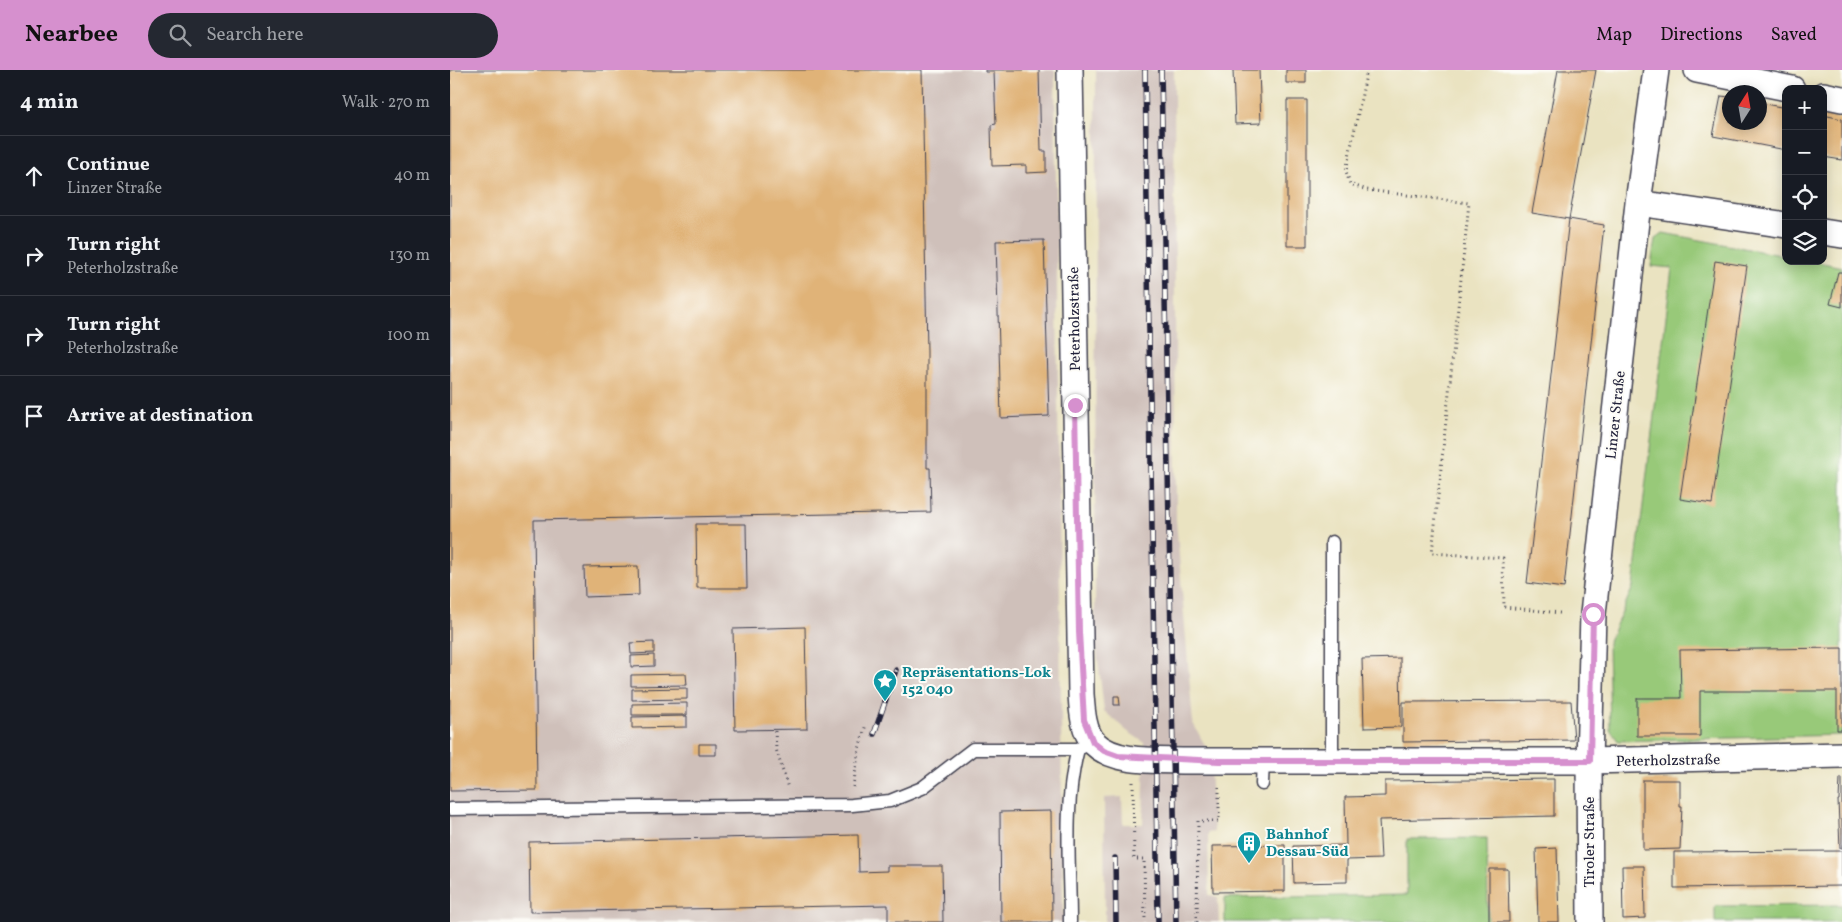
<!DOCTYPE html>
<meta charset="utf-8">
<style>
body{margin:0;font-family:Vollkorn,serif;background:#242831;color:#f1f3f6}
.controls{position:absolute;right:15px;top:15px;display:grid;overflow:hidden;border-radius:10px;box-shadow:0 2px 12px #0003}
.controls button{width:45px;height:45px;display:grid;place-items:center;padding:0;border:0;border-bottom:1px solid #363941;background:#171b24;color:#f1f3f6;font:25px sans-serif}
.compass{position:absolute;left:1272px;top:15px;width:45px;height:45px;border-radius:50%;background:#171b24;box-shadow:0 2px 12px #0003;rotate:11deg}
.stop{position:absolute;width:15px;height:15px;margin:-11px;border:4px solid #d690ce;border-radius:50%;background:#fff}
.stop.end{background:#d690ce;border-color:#fff;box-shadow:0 1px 5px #0008}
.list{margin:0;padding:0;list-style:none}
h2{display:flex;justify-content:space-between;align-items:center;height:65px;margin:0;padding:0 20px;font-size:21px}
h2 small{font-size:16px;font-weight:400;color:#9ea1a6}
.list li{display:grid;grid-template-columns:32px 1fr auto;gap:15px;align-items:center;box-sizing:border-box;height:80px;padding:0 20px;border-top:1px solid #363941}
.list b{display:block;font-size:19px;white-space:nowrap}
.list p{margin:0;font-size:16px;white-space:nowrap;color:#9ea1a6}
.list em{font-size:16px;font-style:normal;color:#9ea1a6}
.icon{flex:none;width:28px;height:28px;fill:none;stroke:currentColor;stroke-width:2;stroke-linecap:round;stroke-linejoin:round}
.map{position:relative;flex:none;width:1392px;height:852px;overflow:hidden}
header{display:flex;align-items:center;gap:30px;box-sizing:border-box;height:70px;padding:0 25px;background:#d690ce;color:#111}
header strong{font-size:24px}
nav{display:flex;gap:28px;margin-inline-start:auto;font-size:18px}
.search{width:350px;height:45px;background:#242831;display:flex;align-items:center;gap:12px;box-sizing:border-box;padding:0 18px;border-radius:28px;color:#9ea1a6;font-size:19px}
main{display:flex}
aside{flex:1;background:#171b24}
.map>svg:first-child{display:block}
.industrial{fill:#cfc0ba}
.green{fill:#98c979;stroke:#5d765a}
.building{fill:#e0b378}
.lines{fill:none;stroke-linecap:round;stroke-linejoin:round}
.service-casing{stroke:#403f4f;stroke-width:15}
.minor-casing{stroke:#403f4f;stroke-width:28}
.path{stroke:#403f4f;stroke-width:3;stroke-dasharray:1 4;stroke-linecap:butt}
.service{stroke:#fff;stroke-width:12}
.minor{stroke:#fff;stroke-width:25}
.rail-casing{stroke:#22223b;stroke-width:5.5}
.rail{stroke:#fdfcf7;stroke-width:4;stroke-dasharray:11;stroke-linecap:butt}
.route{stroke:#d690ce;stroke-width:6}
.labels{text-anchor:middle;stroke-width:4;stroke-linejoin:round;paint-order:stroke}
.street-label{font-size:15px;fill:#22223b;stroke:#fdfcf7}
.culture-label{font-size:15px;font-weight:bold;fill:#0d838f;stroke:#fdfcf7;text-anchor:start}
</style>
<header>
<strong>Nearbee</strong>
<div class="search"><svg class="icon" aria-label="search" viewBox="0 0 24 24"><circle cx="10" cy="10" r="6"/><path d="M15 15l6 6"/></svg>Search here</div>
<nav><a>Map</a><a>Directions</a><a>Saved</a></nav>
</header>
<main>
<aside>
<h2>4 min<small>Walk · 270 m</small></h2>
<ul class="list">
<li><svg class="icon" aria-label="ahead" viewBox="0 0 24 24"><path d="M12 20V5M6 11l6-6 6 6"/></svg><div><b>Continue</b><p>Linzer Straße</p></div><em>40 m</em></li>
<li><svg class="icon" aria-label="right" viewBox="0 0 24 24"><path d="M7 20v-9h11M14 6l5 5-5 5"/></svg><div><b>Turn right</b><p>Peterholzstraße</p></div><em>130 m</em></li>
<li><svg class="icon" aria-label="right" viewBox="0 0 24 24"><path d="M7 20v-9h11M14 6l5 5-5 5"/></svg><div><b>Turn right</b><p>Peterholzstraße</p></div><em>100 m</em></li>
<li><svg class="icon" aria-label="arrive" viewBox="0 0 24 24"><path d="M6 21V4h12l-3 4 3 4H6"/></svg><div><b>Arrive at destination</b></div></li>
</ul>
</aside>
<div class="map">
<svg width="1392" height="852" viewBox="0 0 1392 852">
<rect width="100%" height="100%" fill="#fdfcf7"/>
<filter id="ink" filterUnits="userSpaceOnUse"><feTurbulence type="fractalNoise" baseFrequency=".02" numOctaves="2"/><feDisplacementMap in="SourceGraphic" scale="10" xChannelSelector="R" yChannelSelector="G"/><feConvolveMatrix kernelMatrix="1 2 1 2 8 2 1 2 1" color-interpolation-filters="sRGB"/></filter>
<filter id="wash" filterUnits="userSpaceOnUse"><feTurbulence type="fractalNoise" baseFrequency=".0096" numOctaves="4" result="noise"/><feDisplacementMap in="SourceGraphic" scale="20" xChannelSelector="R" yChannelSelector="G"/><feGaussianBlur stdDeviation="1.12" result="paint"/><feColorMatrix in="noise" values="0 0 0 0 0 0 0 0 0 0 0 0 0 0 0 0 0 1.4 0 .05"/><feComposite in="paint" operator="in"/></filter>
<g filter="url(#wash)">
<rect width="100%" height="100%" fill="#eae3c1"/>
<path class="industrial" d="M0,0H605L613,852H0Z
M646,0H724L726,449L743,653L759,683L764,762L758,763L759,825L768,827L769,852H655L654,728L672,727L673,754H693L695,673L677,661L654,641L645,563Z"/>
<path class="green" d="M1213,163L1336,186V191H1363L1392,197V665L1168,671L1160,659L1158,573L1183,517L1222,198L1201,196L1205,169Z
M1037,768L1038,852H775V828L957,825V769Z
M1392,835V852H1265V836Z"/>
<g id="blocks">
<path class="building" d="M0,0H472L477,282V398H480L481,442L84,450L87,720L0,721Z
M535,0H589L591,81H596V102L576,103V95L542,96L541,55L546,54L544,2H535Z
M783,0H809L811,53L785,54Z
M836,0H856V13H836Z
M1108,0H1146L1119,149L1154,155L1114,518L1077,513L1119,149L1082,143Z
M1271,26L1280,27V52H1310V33L1336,38V80L1263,66Z
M837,30H857V176H837Z
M1373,45L1392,49V90L1373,87Z
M594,170L599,346L551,348L546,171Z
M1265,191L1297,196L1262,434L1230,429Z
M1388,202H1392V237L1380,234Z
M246,454H296L297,518H247Z
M188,496L189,525L135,527L134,497Z
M355,557L357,659L285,660L283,559Z
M204,572V583L181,584L180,573Z
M1392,578V660H1387V621H1250V666H1187V628H1231L1230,580Z
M204,585V596L181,597V586Z
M950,588L951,657L914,658L912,589Z
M236,604L237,615L181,616V605Z
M237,618V629L182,630V619Z
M664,626H669L670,635H664Z
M1121,631L1124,670L953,672V632Z
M237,633V645H182V634Z
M237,646V657L182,658V647Z
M249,674H266V685H249Z
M1390,708H1392V778H1390L1388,730H1389Z
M1104,709V746L929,750L931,789L897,790V812L844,813L843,776L896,775L895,727L935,726V711Z
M1193,710H1230V736H1232L1230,779L1193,780Z
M601,741L602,852H551L550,742Z
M408,765L409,802L437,801V796H492L493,852H438V835L80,842L79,772Z
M835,775V821L763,822L762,776Z
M1107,778L1109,852H1088L1086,779Z
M1392,781V816L1224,818V782Z
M1172,796H1194L1195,848L1173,849Z
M1039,799H1058L1059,852H1039Z"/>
</g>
</g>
<g filter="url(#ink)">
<use href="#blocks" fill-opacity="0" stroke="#403f4f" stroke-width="1"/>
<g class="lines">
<g class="service-casing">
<path id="service" d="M882,472V691
M812,714L813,690
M0,739L402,735L440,731L472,718L523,679H628L643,672
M620,852C620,795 613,735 628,679"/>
</g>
<g class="minor-casing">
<path id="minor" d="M620,0L631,624C632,639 633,661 644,673C665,694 708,690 735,691H1139L1392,685
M1247,0L1342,19
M1373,25L1392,29
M1188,133L1336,155
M1373,162L1392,165
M1140,852L1139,691L1143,544L1188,133L1206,0"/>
</g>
<path class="path" d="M917,0L896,101L900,114L917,120L1019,133L982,483L1053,488L1054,537L1110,543
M325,661L326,679L338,718
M683,712L684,789H694L695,852
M403,717L409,679L416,654
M747,852L748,751H769V715"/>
<use href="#service" class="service"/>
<use href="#minor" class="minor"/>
<g class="rail-casing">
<path id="rail" d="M695,0L708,852
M711,0L726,852
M424,664L446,600
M665,788L666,852"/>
</g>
<use href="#rail" class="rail"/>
</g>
</g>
<g class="lines" filter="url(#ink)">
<path class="route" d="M625,335L629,562L634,650L643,672L654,681L668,686L769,691H1140L1143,544"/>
</g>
<defs>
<g id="sight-pin" transform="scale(1.25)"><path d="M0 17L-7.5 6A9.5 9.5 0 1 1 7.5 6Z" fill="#0f9aa8" stroke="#fdfcf7"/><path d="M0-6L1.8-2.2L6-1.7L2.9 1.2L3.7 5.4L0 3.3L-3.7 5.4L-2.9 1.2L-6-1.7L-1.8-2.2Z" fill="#fff"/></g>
<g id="building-pin" transform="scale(1.25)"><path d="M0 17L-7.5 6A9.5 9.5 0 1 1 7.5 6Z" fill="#0f9aa8" stroke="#fdfcf7"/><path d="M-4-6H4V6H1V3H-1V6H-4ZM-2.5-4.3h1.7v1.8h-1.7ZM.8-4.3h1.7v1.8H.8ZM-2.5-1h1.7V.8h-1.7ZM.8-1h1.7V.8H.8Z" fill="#fff"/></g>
</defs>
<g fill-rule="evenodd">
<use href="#sight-pin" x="435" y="611"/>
<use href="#building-pin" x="799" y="773"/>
</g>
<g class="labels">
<g class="street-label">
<text transform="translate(624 249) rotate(-91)" y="5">Peterholzstraße</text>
<text transform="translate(1165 345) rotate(-84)" y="5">Linzer Straße</text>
<text transform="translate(1218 690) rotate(-1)" y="5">Peterholzstraße</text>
<text transform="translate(1139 772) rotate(-90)" y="5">Tiroler Straße</text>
</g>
<g class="culture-label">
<text x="452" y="607">Repräsentations-Lok<tspan x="452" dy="17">152 040</tspan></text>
<text x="816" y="769">Bahnhof<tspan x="816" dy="17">Dessau-Süd</tspan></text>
</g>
</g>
</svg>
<div class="controls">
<button>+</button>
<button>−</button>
<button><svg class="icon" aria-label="locate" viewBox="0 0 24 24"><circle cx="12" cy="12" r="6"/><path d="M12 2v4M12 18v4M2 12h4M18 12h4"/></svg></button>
<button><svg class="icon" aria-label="layers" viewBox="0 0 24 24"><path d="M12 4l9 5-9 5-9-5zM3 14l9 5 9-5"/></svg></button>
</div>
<svg class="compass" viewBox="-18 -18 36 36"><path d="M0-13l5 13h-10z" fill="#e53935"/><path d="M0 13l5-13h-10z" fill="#9ea1a6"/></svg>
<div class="stop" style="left:1143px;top:544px"></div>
<div class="stop end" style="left:625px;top:335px"></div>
</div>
</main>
